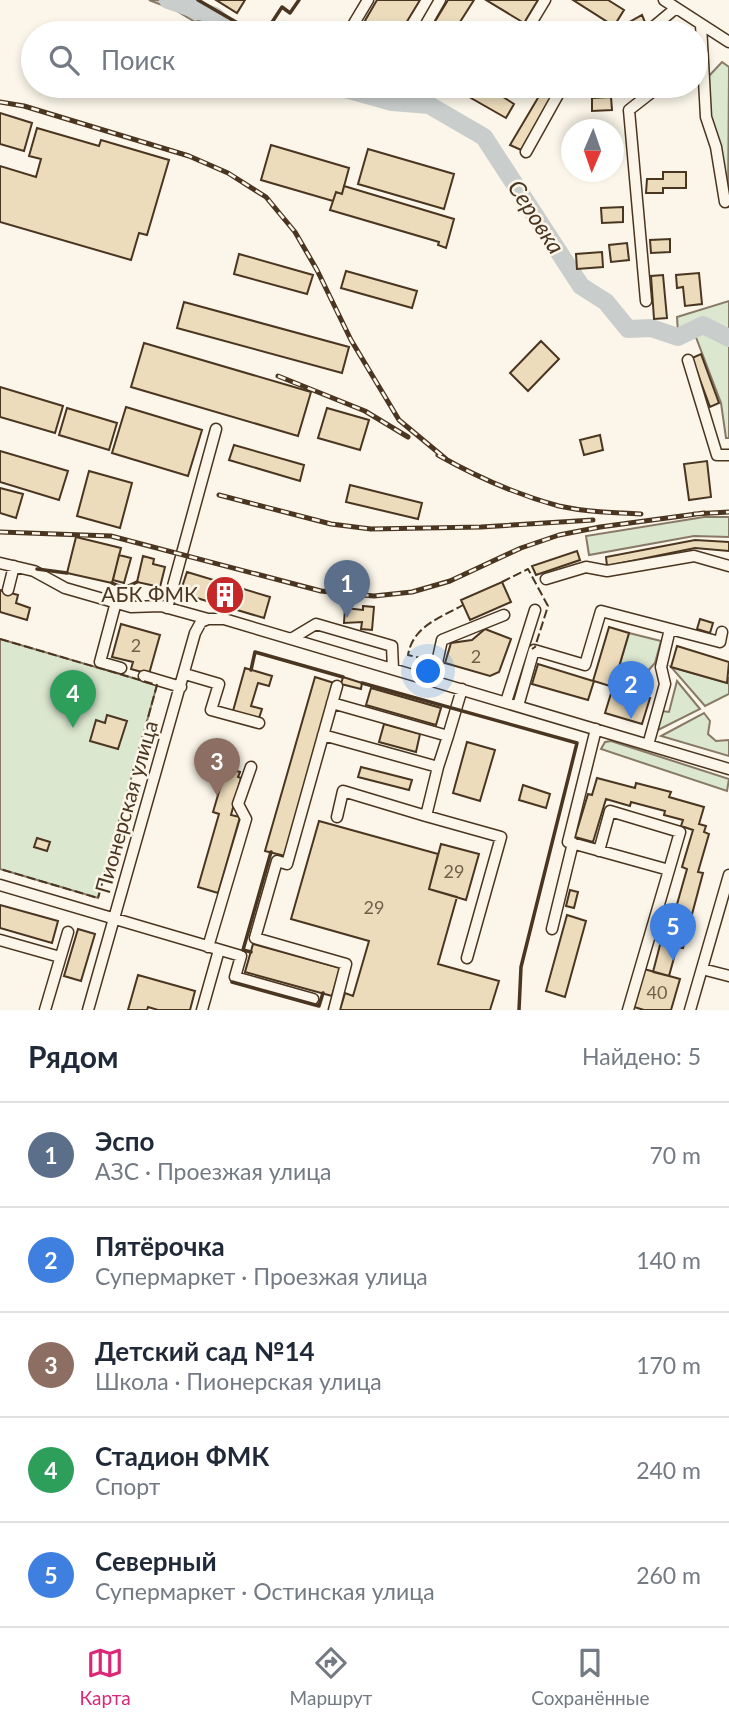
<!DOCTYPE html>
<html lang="ru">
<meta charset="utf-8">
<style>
body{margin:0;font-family:Lato,sans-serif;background:#f2f2f3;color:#1f2937}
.compass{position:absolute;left:561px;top:119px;width:63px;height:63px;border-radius:50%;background:#fff;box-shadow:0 4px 10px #0003;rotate:182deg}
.you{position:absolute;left:429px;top:672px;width:24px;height:24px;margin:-18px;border:5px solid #fff;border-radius:50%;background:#1a73e8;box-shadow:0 0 0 10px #1a73e833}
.badge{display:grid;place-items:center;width:46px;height:46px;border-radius:50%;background:#db2777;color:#fff;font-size:23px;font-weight:700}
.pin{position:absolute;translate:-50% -58px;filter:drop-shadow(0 2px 4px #0008)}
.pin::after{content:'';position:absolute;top:37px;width:24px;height:21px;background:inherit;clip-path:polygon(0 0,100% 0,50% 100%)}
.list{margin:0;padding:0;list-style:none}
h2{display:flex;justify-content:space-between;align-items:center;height:91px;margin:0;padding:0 28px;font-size:30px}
h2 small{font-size:23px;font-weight:400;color:#747a83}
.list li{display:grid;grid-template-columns:46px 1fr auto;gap:21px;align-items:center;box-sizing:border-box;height:105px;padding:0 28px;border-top:2px solid #e0e1e3}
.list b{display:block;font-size:26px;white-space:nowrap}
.list p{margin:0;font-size:23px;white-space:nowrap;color:#747a83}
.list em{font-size:23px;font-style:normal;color:#747a83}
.icon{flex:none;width:38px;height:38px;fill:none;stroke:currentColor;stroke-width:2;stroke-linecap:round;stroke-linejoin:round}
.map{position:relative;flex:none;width:729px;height:1010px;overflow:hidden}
.search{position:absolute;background:#fff;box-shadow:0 4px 10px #0003;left:21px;right:21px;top:21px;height:77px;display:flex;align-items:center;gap:18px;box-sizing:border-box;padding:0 24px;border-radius:38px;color:#747a83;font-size:26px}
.sheet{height:616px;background:#fff}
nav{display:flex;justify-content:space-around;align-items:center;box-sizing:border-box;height:98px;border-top:2px solid #e0e1e3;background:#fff;font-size:19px;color:#747a83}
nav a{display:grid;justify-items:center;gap:4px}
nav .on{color:#db2777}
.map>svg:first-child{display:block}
.green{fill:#dce7d0;stroke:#887966;stroke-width:2}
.water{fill:#c9cecd;stroke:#887966;stroke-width:2}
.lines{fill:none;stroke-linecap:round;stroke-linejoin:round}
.river{stroke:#c9cecd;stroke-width:18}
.building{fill:#ecdcbc;stroke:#4a3520;stroke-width:2}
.minor-casing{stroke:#4a3520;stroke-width:13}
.minor{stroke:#fbf6e9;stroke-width:10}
.rail-casing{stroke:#4a3520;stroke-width:5}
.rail{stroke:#fbf6e9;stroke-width:2.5;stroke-dasharray:8;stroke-linecap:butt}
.fence{stroke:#4a3520;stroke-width:2;stroke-dasharray:9 3.5;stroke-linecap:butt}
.wall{stroke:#4a3520;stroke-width:3.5}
.labels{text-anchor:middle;stroke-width:5;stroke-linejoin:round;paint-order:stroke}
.number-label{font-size:18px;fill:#725f47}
.poi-label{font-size:21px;fill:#4a3520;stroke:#fbf6e9;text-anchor:end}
.street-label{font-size:21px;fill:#4a3520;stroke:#fbf6e9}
.water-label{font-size:23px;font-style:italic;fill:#4a3520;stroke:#fbf6e9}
</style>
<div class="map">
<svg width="729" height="1010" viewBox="0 0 729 1010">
<rect width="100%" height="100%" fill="#fbf6e9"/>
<path class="green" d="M722,62L729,67L728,208L719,145L708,117V77Z
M729,301V332L703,319L678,333L677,317Z
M702,329L729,343V438H726L721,403L694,332Z
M704,517H729V537L694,536L589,555L586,536Z
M629,633L661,641L655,663L646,673L640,695L613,687Z
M0,639L157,685L98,898L0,869Z
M671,667L727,683L729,677V694L705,706Z
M677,681L700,709L656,731L662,711L669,712Z
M704,713L710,721L708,734L716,741L729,740V756L661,736Z
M611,741L729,779L727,791L601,749L605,742Z"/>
<path class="water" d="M149,0H192L215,16L195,22L175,10Z"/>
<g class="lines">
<path class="river" d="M168,0L215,16L233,33
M335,86L392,102L429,105L484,137L581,286L606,302L628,329L651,328L678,337L703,325L729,338"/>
</g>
<path class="building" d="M216,0H245L237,13Z
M377,0H420L400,33H362L359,31Z
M448,0H474L453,33H439L431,28Z
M486,0H538L524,23Z
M573,0H608L624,10L614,26Z
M642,15L647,27L634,33H610Z
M284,22L306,33H278Z
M450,86H486L514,104L506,118Z
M545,86H558L521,150L510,145Z
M611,97L612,110L592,111V98Z
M0,113L32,123L24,151L0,144Z
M37,128L99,146L101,140L169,160L147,235L139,233L131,260L0,222V166L36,177L41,159L29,156Z
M271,145L349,168L342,194L336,192L333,201L261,180Z
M368,149L454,174L444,209L358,184Z
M663,172H686V188H663V193H646L647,179H663Z
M344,186L454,219L446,248L438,245L439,242L330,210L336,192L342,194Z
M623,207V222L602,223L601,208Z
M670,239V252L651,253L650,240Z
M627,243L629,260L611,262L609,245Z
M602,252L603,267L577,269L576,254Z
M239,254L313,275L307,294L234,274Z
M346,271L417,291L412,308L341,288Z
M699,273L702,304L685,306L683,287L677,288L676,275Z
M663,275L667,318L654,319L651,276Z
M184,302L349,347L342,373L177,328Z
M541,341L559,359L528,391L510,373Z
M144,343L311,392L298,436L131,387Z
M701,354L719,403L710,407L692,358Z
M0,387L63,406L55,433L0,417Z
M126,407L202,430L188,476L112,453Z
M67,408L117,423L109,450L59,435Z
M327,408L369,420L360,450L318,438Z
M600,435L603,450L584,455L580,440Z
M234,445L304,465L300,481L229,460Z
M0,451L68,471L59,500L0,482Z
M707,461L711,497L689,500L684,464Z
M89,471L132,483L120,528L77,516Z
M350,485L422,503L418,519L346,502Z
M0,488L23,494L16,518L0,513Z
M76,537L121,548L112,583L67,573Z
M695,540L729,542V551L695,548L607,566L606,557Z
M577,551L580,560L536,575L532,566Z
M119,555L131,558L124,583L113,580Z
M143,556L154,559L153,564L165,567L160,587L137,582Z
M187,572L270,597L264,618L180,593Z
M502,582L511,602L470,620L461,600Z
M0,590L18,595L16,603L30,608L27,620L0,612Z
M363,606L374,607L372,630L361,629L362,622L344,623L345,608L363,610Z
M700,619L713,623L710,633L697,629Z
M121,624L160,635L149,674L131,669L133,662L112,657Z
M609,627L629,633L613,687L594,681L588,700L532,684L538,664L593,681Z
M485,629L511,639L499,672L490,676L445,663L451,643L472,640Z
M677,646L729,662L727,683L671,667Z
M245,668L272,676L269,686L258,683L251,706L262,709L259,718L233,711Z
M315,677L334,683L285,856L265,851Z
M343,677L362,683L361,689L341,684Z
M613,687L650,698L642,724L605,713Z
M371,688L441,708L436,725L366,705Z
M107,715L127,721L118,749L90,741L96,720L105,723Z
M384,724L420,734L416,752L379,742Z
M467,742L495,750L480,801L453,793Z
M361,767L412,780L409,790L358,777Z
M226,768L240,772L238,777L241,778L231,815L240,817L218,893L198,887L219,814L213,812Z
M597,778L635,788L636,783L671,792L669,797L704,807L699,824L706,826L704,832L709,834L698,872L703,873L683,948L677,947L669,976L653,972L661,941L666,943L687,869L682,867L693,830L681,826L683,820L664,815L665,811L631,802L630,806L606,799L593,842L575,837L588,794L592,795Z
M523,785L550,794L546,808L519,800Z
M319,821L438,854L429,889L457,897L438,964L499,981L490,1010H340L345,993L353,996L369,941L291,919Z
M37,838L50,842L47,851L34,847Z
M441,844L479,854L466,900L429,889Z
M570,890L578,892L574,908L566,906Z
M0,905L58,921L52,943L0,928Z
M567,915L586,921L565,997L546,991Z
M78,929L95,934L81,981L64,976Z
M253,944L340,968L332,996L245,972Z
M644,969L680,979L671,1010H644L634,1007Z
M138,975L195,991L190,1010H158L148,1007L147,1010H128Z"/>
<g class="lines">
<g class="minor-casing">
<path id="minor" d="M664,0L729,42
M701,25L706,117L716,147L725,202
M350,30L368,0
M421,33L440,0
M525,33L545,0
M646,33L676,8
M526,152L560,91L567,86
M646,301L629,110L652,92L680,86
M688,360L717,455H729
M0,563L34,571L65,588L131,607L161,606L208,619H224L729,769
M546,579L586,567L607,571L694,556L729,566
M8,590L14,566
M116,602L100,662L121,668
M167,608L216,429
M291,639L316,624L392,646L393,669
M185,674L219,684L211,710L259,723
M144,676L181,687
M433,681L442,640L504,615
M506,702L535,610
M332,703L448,736L462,689
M518,706L534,650L585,665L601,611L720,642L722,632
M596,729L568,842L669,870L628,1010
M323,735L438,767L448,736
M648,745L665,684L661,667L670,629
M438,767L426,816L501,837L467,958
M337,817L343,791L426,816
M599,851L610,811L680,832L669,870
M0,885L241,956L235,977L313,999
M552,929L573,843
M0,940L60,957
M208,947L246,819L238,804L251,767
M702,969L729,976
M45,1010L68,932
M88,1010L195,633L201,622L208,619
M202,1010L219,950
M334,1010L346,964L255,938L277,861L287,864L337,686
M690,1010L729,875"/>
</g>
<use href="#minor" class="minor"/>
<g class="rail-casing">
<path id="rail" d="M0,102L24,106L189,156L228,173L266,197L295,232L317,270L351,340L399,420L446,459
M278,376L365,411L408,437
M438,455C475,476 518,495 559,506C586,512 614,513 641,514
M219,495L331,524L371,529L481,527L593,520
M694,514L729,512
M0,532L111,536L321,591L374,596L412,592L450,581L521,548L559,535L600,527L704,513"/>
</g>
<use href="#rail" class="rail"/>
<path class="fence" d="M502,582L528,569L548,606L535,647L532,649
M0,639L157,685L98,898L0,869
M437,662L408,655C413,626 440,618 463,605"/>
<path class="wall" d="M198,0L255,33
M265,33L282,7L290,13L299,0
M37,569L67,573
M112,583L124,588L137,582
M251,670L255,652L343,677
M362,683L577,743L521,967L519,1010
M251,952L243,950L271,852
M232,982L319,1006L323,993"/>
</g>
<defs>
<g id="building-disc" transform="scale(2.0125)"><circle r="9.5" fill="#c62828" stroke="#fbf6e9"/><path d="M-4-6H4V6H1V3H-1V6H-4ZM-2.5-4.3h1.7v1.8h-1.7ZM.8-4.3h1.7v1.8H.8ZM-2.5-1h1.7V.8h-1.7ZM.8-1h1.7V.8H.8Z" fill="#fff"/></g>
</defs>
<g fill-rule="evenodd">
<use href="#building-disc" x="225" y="595"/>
</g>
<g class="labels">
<g class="number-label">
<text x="136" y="652">2</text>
<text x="476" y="663">2</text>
<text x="454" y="878">29</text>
<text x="374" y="914">29</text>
<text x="657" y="999">40</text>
</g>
<g class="poi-label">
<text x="198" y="602">АБК ФМК</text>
</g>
<g class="street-label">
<text transform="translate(127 807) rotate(-74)" y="7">Пионерская улица</text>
</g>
<g class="water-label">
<text transform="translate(536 217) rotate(57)" y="8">Серовка</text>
</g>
</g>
</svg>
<svg class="compass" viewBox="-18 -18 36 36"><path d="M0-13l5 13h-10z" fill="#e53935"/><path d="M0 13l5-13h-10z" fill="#747a83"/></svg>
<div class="you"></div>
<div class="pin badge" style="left:347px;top:618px;background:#5c6f8a">1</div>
<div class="pin badge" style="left:631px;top:719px;background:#3f7fe0">2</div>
<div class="pin badge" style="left:217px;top:796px;background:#8d6e63">3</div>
<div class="pin badge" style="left:73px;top:728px;background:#2e9e5b">4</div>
<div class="pin badge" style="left:673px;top:961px;background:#3f7fe0">5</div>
<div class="search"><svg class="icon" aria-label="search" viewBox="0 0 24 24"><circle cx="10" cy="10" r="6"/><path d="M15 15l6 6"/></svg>Поиск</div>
</div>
<section class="sheet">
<h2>Рядом<small>Найдено: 5</small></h2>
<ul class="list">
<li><span class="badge" style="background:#5c6f8a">1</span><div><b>Эспо</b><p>АЗС · Проезжая улица</p></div><em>70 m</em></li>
<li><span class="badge" style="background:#3f7fe0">2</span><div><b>Пятёрочка</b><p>Супермаркет · Проезжая улица</p></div><em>140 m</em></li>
<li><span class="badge" style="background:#8d6e63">3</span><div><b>Детский сад №14</b><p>Школа · Пионерская улица</p></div><em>170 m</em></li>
<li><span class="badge" style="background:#2e9e5b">4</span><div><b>Стадион ФМК</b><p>Спорт</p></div><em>240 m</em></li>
<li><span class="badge" style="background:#3f7fe0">5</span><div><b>Северный</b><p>Супермаркет · Остинская улица</p></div><em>260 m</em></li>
</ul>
</section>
<nav>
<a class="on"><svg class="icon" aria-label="map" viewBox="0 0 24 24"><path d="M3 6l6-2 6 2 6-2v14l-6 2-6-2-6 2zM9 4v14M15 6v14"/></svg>Карта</a>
<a><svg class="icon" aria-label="directions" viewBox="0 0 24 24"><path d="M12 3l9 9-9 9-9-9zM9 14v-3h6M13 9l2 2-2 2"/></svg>Маршрут</a>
<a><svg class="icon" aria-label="saved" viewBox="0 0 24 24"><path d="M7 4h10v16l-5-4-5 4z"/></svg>Сохранённые</a>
</nav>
